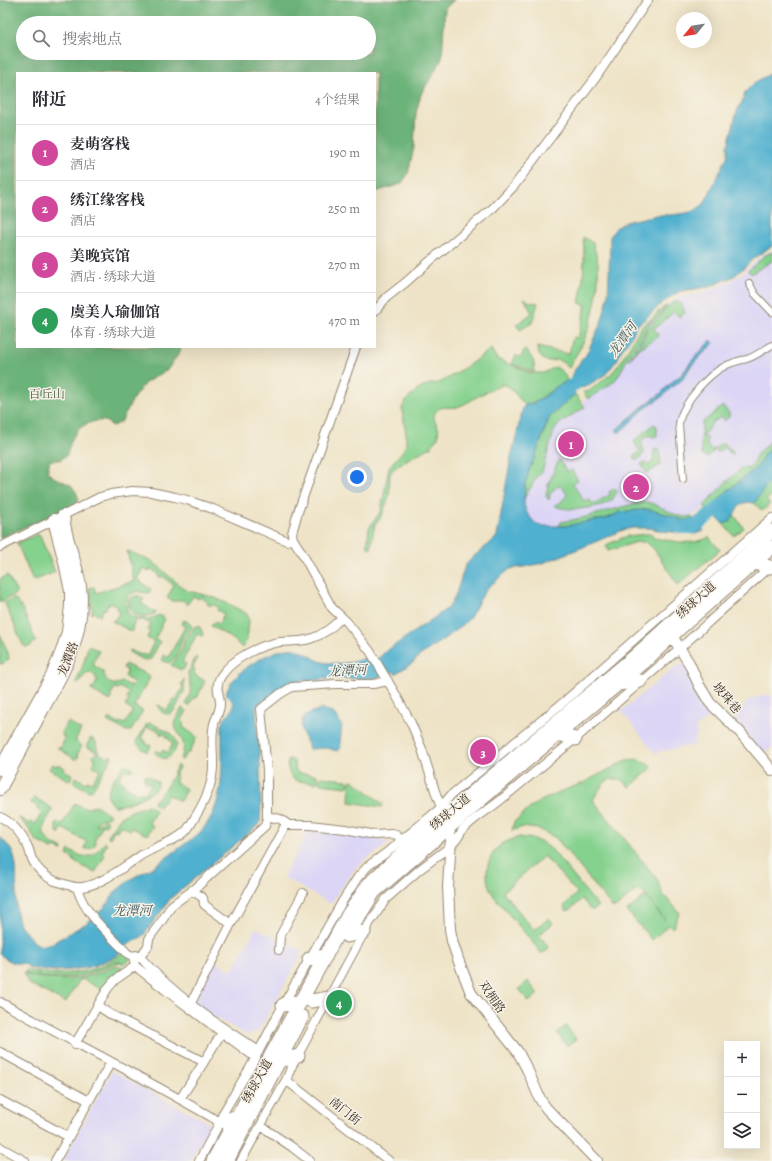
<!DOCTYPE html>
<html lang="zh">
<meta charset="utf-8">
<style>
body{margin:0;font-family:Alegreya,"Noto Serif SC",serif;background:#f2f2f3;color:#2b2b33}
.controls{position:absolute;right:12px;bottom:12px;display:grid;overflow:hidden;border-radius:0px;box-shadow:0 4px 16px #0002}
.controls button{width:36px;height:36px;display:grid;place-items:center;padding:0;border:0;border-bottom:1px solid #e1e1e2;background:#fff;color:#2b2b33;font:20px sans-serif}
.compass{position:absolute;left:676px;top:12px;width:36px;height:36px;border-radius:50%;background:#fff;box-shadow:0 4px 16px #0002;rotate:240deg}
.you{position:absolute;left:357px;top:477px;width:14px;height:14px;margin:-10px;border:3px solid #fff;border-radius:50%;background:#1a73e8;box-shadow:0 0 0 6px #1a73e833}
.badge{display:grid;place-items:center;width:26px;height:26px;border-radius:50%;background:#c8321e;color:#fff;font-size:13px;font-weight:700}
.pin{position:absolute;translate:-50% -50%;border:2px solid #fff;box-shadow:0 1px 4px #0006}
.list{margin:0;padding:0;list-style:none}
h2{display:flex;justify-content:space-between;align-items:center;height:52px;margin:0;padding:0 16px;font-size:17px}
h2 small{font-size:13px;font-weight:400;color:#7c7c81}
.list li{display:grid;grid-template-columns:26px 1fr auto;gap:12px;align-items:center;box-sizing:border-box;height:56px;padding:0 16px;border-top:1px solid #e1e1e2}
.list b{display:block;font-size:15px;white-space:nowrap}
.list p{margin:0;font-size:13px;white-space:nowrap;color:#7c7c81}
.list em{font-size:13px;font-style:normal;color:#7c7c81}
.icon{flex:none;width:22px;height:22px;fill:none;stroke:currentColor;stroke-width:2;stroke-linecap:round;stroke-linejoin:round}
.map{position:relative;flex:none;width:772px;height:1161px;overflow:hidden}
.search{position:absolute;background:#fff;box-shadow:0 4px 16px #0002;left:16px;top:16px;width:360px;height:44px;display:flex;align-items:center;gap:10px;box-sizing:border-box;padding:0 14px;border-radius:22px;color:#7c7c81;font-size:15px}
.panel{position:absolute;background:#fff;box-shadow:0 4px 16px #0002;left:16px;top:72px;width:360px;height:276px;border-radius:0px}
.map>svg:first-child{display:block}
.built{fill:#dcd5f6;fill-rule:evenodd}
.green{fill:#85d18e;stroke:#607e56}
.forest{fill:#6cb379;stroke:#546e4c;fill-rule:evenodd}
.water{fill:#50b0cf;stroke:#466d76}
.lines{fill:none;stroke-linecap:round;stroke-linejoin:round}
.river{stroke:#50b0cf;stroke-width:14}
.pedestrian-casing{stroke:#948672;stroke-width:8}
.minor-casing{stroke:#948672;stroke-width:10}
.tertiary-casing{stroke:#948672;stroke-width:12}
.secondary-casing{stroke:#948672;stroke-width:14}
.primary-casing{stroke:#948672;stroke-width:15}
.pedestrian{stroke:#fff;stroke-width:6}
.minor{stroke:#fff;stroke-width:8}
.tertiary{stroke:#fff;stroke-width:10}
.secondary{stroke:#fff;stroke-width:12}
.primary{stroke:#fff;stroke-width:13}
.labels{text-anchor:middle;stroke-width:3;stroke-linejoin:round;paint-order:stroke}
.park-label{font-size:12px;fill:#4e543a;stroke:#f7f3e8}
.street-label{font-size:12px;fill:#3b2a1e;stroke:#f7f3e8}
.water-label{font-size:13px;font-style:italic;fill:#42595c;stroke:#f7f3e8}
</style>
<div class="map">
<svg width="772" height="1161" viewBox="0 0 772 1161">
<rect width="100%" height="100%" fill="#f7f3e8"/>
<filter id="ink" filterUnits="userSpaceOnUse"><feTurbulence type="fractalNoise" baseFrequency=".025" numOctaves="2"/><feDisplacementMap in="SourceGraphic" scale="8" xChannelSelector="R" yChannelSelector="G"/><feConvolveMatrix kernelMatrix="1 2 1 2 8 2 1 2 1" color-interpolation-filters="sRGB"/></filter>
<filter id="wash" filterUnits="userSpaceOnUse"><feTurbulence type="fractalNoise" baseFrequency=".012" numOctaves="4" result="noise"/><feDisplacementMap in="SourceGraphic" scale="16" xChannelSelector="R" yChannelSelector="G"/><feGaussianBlur stdDeviation="0.9" result="paint"/><feColorMatrix in="noise" values="0 0 0 0 0 0 0 0 0 0 0 0 0 0 0 0 0 1.4 0 .05"/><feComposite in="paint" operator="in"/></filter>
<g filter="url(#wash)">
<rect width="100%" height="100%" fill="#eee3c6"/>
<path class="built" d="M772,250V440L755,456L754,459V462L748,469L743,467L723,485L701,510L691,516L685,518L680,517L650,502L638,503L630,505L609,511L562,522L559,526H544L538,525L534,522L527,513L524,505V499L536,478L542,472L554,431L560,423L585,407L582,402L617,378L629,356L640,341L646,329L650,323L657,317L667,305L677,298L705,292L727,283L743,273L760,257ZM711,340L682,380L672,387L663,396L643,410L618,433L617,430L641,408L660,394L675,379L679,376L686,369L689,364Z
M686,664L715,714L695,728L698,735L694,740L695,745L663,751L661,749L656,754L621,711L675,667L680,665Z
M768,695L772,696V747L763,754L734,720L748,701L757,697Z
M309,830L347,834L381,839L386,841L388,842L387,845L366,859L358,865L338,892L331,904L283,877Z
M256,928L303,951L259,1030L255,1033L247,1035L242,1033L212,1015L197,1004L196,1000L215,961L232,971Z
M112,1071L207,1122L209,1127L190,1161H63Z"/>
<path class="green" d="M583,237L593,243C595,250 597,257 598,264C600,294 590,339 571,362L572,364L569,368C565,365 562,361 558,360C554,360 552,361 548,361C541,361 538,353 537,347L569,354L573,337L578,338L586,305L579,303C584,279 585,261 583,237Z
M772,252V261L751,274L748,271L764,256Z
M524,298L530,302L538,303L532,323L520,330L516,325L532,313Z
M674,302H678L682,305L685,313L680,317L674,312L654,329L659,336L640,348L629,360L642,341L647,330L659,317L666,308Z
M667,305L657,317L650,323L646,329L640,341L629,356L617,378L612,383L588,399L583,392H587L592,389L611,374L620,363L641,327L651,319L661,309Z
M491,349L497,359L531,373H543L556,367C562,371 565,374 567,381L556,387L537,401L525,405L509,387L506,385H502C496,388 489,390 482,394C474,398 467,404 457,407C450,409 439,404 435,413C432,418 436,422 438,427C439,430 438,433 438,437L431,447L408,459L396,467L392,471L390,474L389,496L382,516L375,524L371,543V549L367,546L369,528L381,511L382,505L389,467L402,452L405,447L406,442V434L402,408C407,397 418,388 430,384C434,383 437,384 441,382C459,372 475,361 491,349Z
M526,350C531,356 536,363 534,372L512,364L516,355L519,357L524,354L522,352Z
M575,394L585,407L560,423L554,431L542,472L536,478L524,499L525,485L530,468L535,457L547,424L549,418L567,401Z
M721,407H724L729,413V417L725,421L722,417L713,422L703,436L707,438V445L712,450L723,443L732,451L733,456L724,447L718,452L715,450L707,457L702,455L701,445L702,423Z
M654,424L657,426V436L652,437L650,435L648,436L641,441L644,452L643,455L636,461L634,456L640,452L634,441Z
M772,440V448L764,454L760,463L756,468L726,492L709,509L704,506L723,485L743,467L748,469L754,462C754,453 766,446 772,440Z
M659,449L661,465L647,473L641,464L644,463H646L648,465C654,462 654,457 654,450Z
M559,459L567,472L571,469L578,480L573,484L584,501L589,499L593,504L610,495L609,492L615,488L617,492C616,494 614,497 612,500C602,508 565,513 554,505L560,503L567,495L566,493L561,486H557L550,494L549,500L546,496L548,485Z
M772,481V495L766,500L770,504L762,511L754,503C761,496 762,487 772,481Z
M646,502C662,504 675,520 691,516L694,519L683,520L666,514L647,509L620,512L611,517L601,520H594L574,525L559,526L561,522C590,518 618,506 646,502Z
M734,515L744,528L734,536L723,524L729,522Z
M39,534L55,572L33,581L17,543Z
M647,534H652L653,538C671,540 692,547 709,537L720,550L678,585L654,549L646,542H637L608,551L606,545L627,536Z
M127,551L150,560L158,566L179,585L188,591L213,597L231,605L247,614L249,621L247,640L242,648L233,639L211,626L214,622L219,624L224,614L217,610L218,607L212,604L211,606L207,604L208,602L200,597L199,599L193,596L187,605L184,600C175,600 177,604 167,598L174,585L168,581V580L162,576L161,578L158,576L159,574L151,569L149,571L143,568L137,579L141,581V583L151,589L149,593C144,593 137,590 133,593C124,597 123,611 132,616C136,619 140,618 144,618C150,619 154,618 159,615L165,619L155,639L160,642L151,659C143,662 136,656 129,652L130,650L141,655L142,654L147,656L154,642L147,638L150,631L148,630L151,624L141,619L139,621L136,620L132,628L133,629L132,632L112,621L113,620H115L120,611L117,609L118,607L111,603L109,605L108,604L105,610L103,609L100,616L93,612L92,614L91,596L89,588L94,587L96,593L134,581Z
M7,575L17,593L0,603V579Z
M134,596H139L144,599L141,603L156,613C151,616 139,617 133,614L128,605L129,600Z
M14,598L22,608L36,641L31,646L26,647L23,645L6,606L5,603Z
M184,620L190,623L192,628L188,633L183,637L177,656L169,663L163,661L162,658L163,655L168,658L185,627L181,624Z
M195,626L200,627L203,634L202,636L197,634L182,662L186,664L184,669L181,670L171,665L178,657L182,650L185,638L192,632Z
M0,634L8,653L9,659L2,664H0Z
M88,646H89L99,651L94,661V666L103,671C104,677 109,686 116,684C119,684 120,682 123,682L132,687L134,682L126,678L125,675L127,673L126,669L123,668L125,664L148,675L150,678L134,706L143,711L131,731H126L107,721L109,718L119,724L120,722L125,724L133,711L125,706L129,700L126,698L129,693L120,687L118,689L115,688L110,696L112,698L110,701L91,690V688L93,689L98,679L95,678L96,676L89,672L88,673H86L83,678L82,677L78,684L76,683L83,665Z
M196,657L197,659L193,667L195,669L194,674L205,681L197,698L194,697L189,706L186,704C193,689 190,688 188,673Z
M184,679V692L174,711C168,717 159,713 158,705L167,710L173,700L175,701L183,687L181,685Z
M182,708L187,711L182,720L184,723L183,727L197,737L189,753H187L182,760L180,759C189,743 179,738 174,724Z
M68,722L81,730L76,739V742L82,746L77,755L79,756L76,760L58,748V747L61,748L65,738L62,736L63,734L61,733Z
M151,723L172,734L174,736L177,744C174,756 164,765 155,752L156,750L161,753L163,750L168,753L173,743L167,738V736L162,733L161,735L160,734V732L154,728L152,729L147,727L141,738L146,741L145,743L151,746L147,752C142,749 139,747 136,742L147,724Z
M91,738L96,742C98,754 97,752 108,758L110,755L112,757L92,790L89,791L73,782L76,777L86,783L87,781L92,783L100,770L92,765L96,759L93,757L97,752L86,746Z
M290,759L294,761L296,771L299,773L317,775V782L315,783C297,780 291,785 287,764L289,763L288,760Z
M638,759L653,767L630,787C624,780 615,776 607,781C601,785 597,794 593,800L657,879L662,893L680,913L676,920L674,926L672,928L669,925L652,940L627,911L645,896L665,920L643,892L637,890L615,908H613L556,838L538,829L522,827L512,831L514,822L535,804L559,792L581,784L627,760Z
M52,764L57,766L58,764L65,768L64,770L73,775L70,781L49,769Z
M124,764L133,768V770L131,769L130,771L125,769L119,779L124,783V785L139,794L140,792L145,794L151,784L144,780L145,778L143,777L144,776L147,775L158,782V785C155,789 151,793 147,795C142,798 120,807 115,806C109,804 106,796 108,790C110,784 120,770 124,764Z
M177,765L179,767L175,775L177,778L175,782L186,789L180,801L168,795L164,801H162L159,807L154,804L153,802C163,795 173,776 177,765Z
M321,777L347,780L348,782V786L346,787L321,784L319,783V778Z
M350,780L354,781L383,804L382,807L349,802Z
M34,797L53,809C48,819 38,830 48,840C52,844 58,846 62,848V851L55,847L52,849L36,841L29,829L18,817L30,824L31,822L35,824L42,813L37,809V806L31,803Z
M75,803C84,808 86,810 96,805L109,814V817L100,820L96,823L97,825L100,823L105,820L107,822L106,825L103,824L94,841L96,842C94,848 90,851 84,848L87,842L62,828L59,834C56,830 55,826 57,822L62,825Z
M148,805L156,811L149,823L153,826L147,835L132,828L130,830L120,825L117,831L114,830L110,838L108,837C113,826 118,816 130,812C136,809 143,808 148,805Z
M519,837L533,839L543,843L552,850L597,905V908L594,910H591L582,899L570,910L566,911L564,906L577,893L544,856L503,892L534,930L549,918L553,923L539,935C544,942 555,950 541,953C530,939 519,926 508,913C502,906 495,899 491,891C483,875 487,855 502,844C507,841 513,839 519,837Z
M105,842L107,844L102,853L105,855L95,873L73,861L74,859L67,855L69,850C87,860 92,859 105,842Z
M123,952L130,959L129,961L124,964L120,962C112,963 105,968 97,971C78,979 44,981 25,973L26,970C50,976 84,975 105,964C112,961 117,956 123,952Z
M116,965L123,967C115,975 105,979 102,990L82,979L79,981L66,1002H64L29,984L23,973C45,981 74,982 95,974C102,972 109,967 116,965Z
M528,981L538,994L529,1002L519,989Z
M566,1026L576,1039L567,1046L557,1033Z"/>
<path class="forest" d="M0,0H454L445,8L442,59L421,94L416,113L414,147L408,174L401,184L375,192V73H17V347H181L180,352L167,370L145,383L134,397L121,422L113,426C111,425 107,422 105,421C101,420 95,421 92,422C75,427 71,439 67,455L60,460H50L47,472L55,478L71,485L76,492L79,500L75,505L0,538ZM23,23H369V53H23Z"/>
<path class="water" d="M772,73V246L754,258L746,266L734,276L709,287L687,290L681,291L675,294L662,303L645,319L636,326L633,334L619,354L618,359L605,375L585,387L578,388L571,376L580,362L586,355L601,323L606,306L608,296L609,272L610,245V237L613,232L617,227L625,222L657,215H672L686,213L694,211L704,204L728,155V145L737,111L743,100L745,92L755,82Z
M711,340L714,343L691,366L682,380L672,387L663,396L643,410L619,433L616,430L641,408L660,394L675,379L680,376L686,369L689,364Z
M567,381L575,394L567,401L549,418L535,457L530,468L525,485L524,505L527,513L534,522L538,525L544,526H566L594,520H601L610,517L620,512L647,509L666,514L683,520L694,519L704,531L695,534L663,531L649,528H633L623,530L581,548L543,563L529,566L510,569L486,589L469,619L451,634L418,657L414,662L395,674L394,672H391L376,678L368,679L337,678L291,682L279,689L263,701L257,706L256,709L260,763L261,808L260,822L257,826L171,898L143,936L129,944L114,957L101,963L90,967L71,970L54,971L29,968L28,966C23,963 21,963 16,963C10,963 5,958 1,955L0,953V837C6,843 12,849 14,857C21,879 10,908 22,928C24,931 28,935 30,938C36,944 40,947 49,945L85,924L105,907L115,892L129,880L155,866L197,835C228,807 221,762 222,724C226,710 243,710 226,694C231,672 274,646 295,649C303,651 310,656 317,660C327,665 347,664 357,661C360,660 362,659 365,658L372,664L385,652L448,608L455,597L465,566L473,557L494,540L497,536L511,457L523,408L525,405L533,403L541,399L556,387Z
M772,448V481C762,488 761,496 754,503C733,498 739,521 723,524L709,509L726,492L756,468L760,463L764,454Z
M321,709L330,711L337,717L342,726L340,742L341,748L338,751L333,750L328,748L309,749L308,746V744C303,736 297,722 306,715C311,712 316,711 321,709Z"/>
<g class="lines">
<path class="river" d="M556,398L590,372
M680,527H694L727,502"/>
</g>
</g>
<g filter="url(#ink)">
<g class="lines">
<g class="pedestrian-casing">
<path id="pedestrian" d="M749,283L755,294L772,312
M683,479L679,424C680,414 685,407 690,399C701,384 715,369 732,363C737,361 742,360 747,359C756,356 764,350 772,345"/>
</g>
<g class="minor-casing">
<path id="minor" d="M375,311L387,297L405,283L430,261L493,208L514,186L597,76L648,0
M356,347L298,512L292,533L293,539L302,553L332,608L347,622L370,651L396,695L411,723L422,749L436,794L442,810
M0,547L100,497L111,494L132,491L151,492L175,497L187,500L213,509L287,541L293,539
M0,817C13,823 22,835 28,847C30,851 30,855 32,859C36,868 45,877 55,881C62,883 69,886 76,887C94,889 118,871 133,861C138,857 144,853 151,850C162,844 175,841 185,832C190,827 193,820 197,814C207,797 214,781 213,760C213,749 211,736 214,724C215,719 218,715 219,710C224,698 212,690 221,676C233,658 260,645 280,642C290,641 300,642 310,639C323,635 333,627 342,617
M267,818L271,817L280,819L289,825H310L345,829L375,835L392,834L396,835L402,840
M77,887C83,913 110,935 128,954L133,956
M192,890L203,898L204,904L206,906L231,924
M279,950L280,936L303,893
M140,957L148,946L149,939L152,934L161,922L172,905L196,888L211,874L265,826L267,818V770L261,709L280,694L292,687L336,684H373L388,681
M0,1002C73,1042 148,1080 220,1122
M191,1003L231,924L286,824
M98,1006L110,1014L204,1062
M75,1044L108,988L115,980L135,966
M0,1052L89,1101
M256,1058L168,992L135,966L133,956L136,955L140,957C174,995 216,1024 259,1051
M286,1080L389,1161
M180,1099L204,1062L222,1032
M0,1100L69,1137
M261,1126L292,1147L310,1161
M0,1147L25,1161
M55,1161L111,1062
M199,1161L220,1122L223,1113L251,1066L283,1005L342,902L358,877L368,866L386,853L438,810L451,795L566,700L772,518
M241,1161L286,1080L291,1068L367,927L386,899L419,870L451,846L457,839L463,829L476,818L497,803L575,739L680,648L772,565"/>
</g>
<g class="tertiary-casing">
<path id="tertiary" d="M672,636L689,663L699,685L710,703L739,731L772,770
M447,821L451,838L448,887L450,929L452,941L459,962L471,993L518,1052L528,1071L540,1099L546,1108L597,1161"/>
</g>
<g class="secondary-casing">
<path id="secondary" d="M0,769L52,676L62,651L68,632L71,606V591L65,562L54,520
M0,789C13,765 26,740 39,716C60,678 81,645 81,600C81,578 72,557 67,537C65,530 64,523 63,516"/>
</g>
<g class="primary-casing">
<path id="primary" d="M754,563L770,567
M618,684L640,681
M558,734L575,739
M348,934L374,892L526,761L643,663L681,627L772,547
M347,936L364,932
M309,959L326,956
M311,1001L330,998
M283,1005L301,1002
M279,1061L298,1056
M220,1122L238,1116
M213,1161L349,913L369,884L376,877L397,858L414,842L635,656L772,531
M227,1161L302,1017"/>
</g>
<use href="#pedestrian" class="pedestrian"/>
<use href="#minor" class="minor"/>
<use href="#tertiary" class="tertiary"/>
<use href="#secondary" class="secondary"/>
<use href="#primary" class="primary"/>
</g>
</g>
<g class="labels">
<g class="park-label">
<text x="47" y="398">百丘山</text>
</g>
<g class="street-label">
<text transform="translate(696 600) rotate(-42)" y="4">绣球大道</text>
<text transform="translate(68 659) rotate(-69)" y="4">龙潭路</text>
<text transform="translate(727 698) rotate(50)" y="4">坡珠巷</text>
<text transform="translate(450 812) rotate(-40)" y="4">绣球大道</text>
<text transform="translate(492 997) rotate(55)" y="4">双拥路</text>
<text transform="translate(257 1081) rotate(-61)" y="4">绣球大道</text>
<text transform="translate(345 1111) rotate(39)" y="4">南门街</text>
</g>
<g class="water-label">
<text transform="translate(622 339) rotate(-54)" y="5">龙潭河</text>
<text transform="translate(347 670) rotate(-3)" y="5">龙潭河</text>
<text x="132" y="915">龙潭河</text>
</g>
</g>
</svg>
<div class="controls">
<button>+</button>
<button>−</button>
<button><svg class="icon" aria-label="layers" viewBox="0 0 24 24"><path d="M12 4l9 5-9 5-9-5zM3 14l9 5 9-5"/></svg></button>
</div>
<svg class="compass" viewBox="-18 -18 36 36"><path d="M0-13l5 13h-10z" fill="#e53935"/><path d="M0 13l5-13h-10z" fill="#7c7c81"/></svg>
<div class="you"></div>
<div class="pin badge" style="left:571px;top:444px;background:#d1479c">1</div>
<div class="pin badge" style="left:636px;top:487px;background:#d1479c">2</div>
<div class="pin badge" style="left:483px;top:752px;background:#d1479c">3</div>
<div class="pin badge" style="left:339px;top:1003px;background:#2e9e5b">4</div>
<div class="search"><svg class="icon" aria-label="search" viewBox="0 0 24 24"><circle cx="10" cy="10" r="6"/><path d="M15 15l6 6"/></svg>搜索地点</div>
<section class="panel">
<h2>附近<small>4个结果</small></h2>
<ul class="list">
<li><span class="badge" style="background:#d1479c">1</span><div><b>麦萌客栈</b><p>酒店</p></div><em>190 m</em></li>
<li><span class="badge" style="background:#d1479c">2</span><div><b>绣江缘客栈</b><p>酒店</p></div><em>250 m</em></li>
<li><span class="badge" style="background:#d1479c">3</span><div><b>美晚宾馆</b><p>酒店 · 绣球大道</p></div><em>270 m</em></li>
<li><span class="badge" style="background:#2e9e5b">4</span><div><b>虞美人瑜伽馆</b><p>体育 · 绣球大道</p></div><em>470 m</em></li>
</ul>
</section>
</div>
